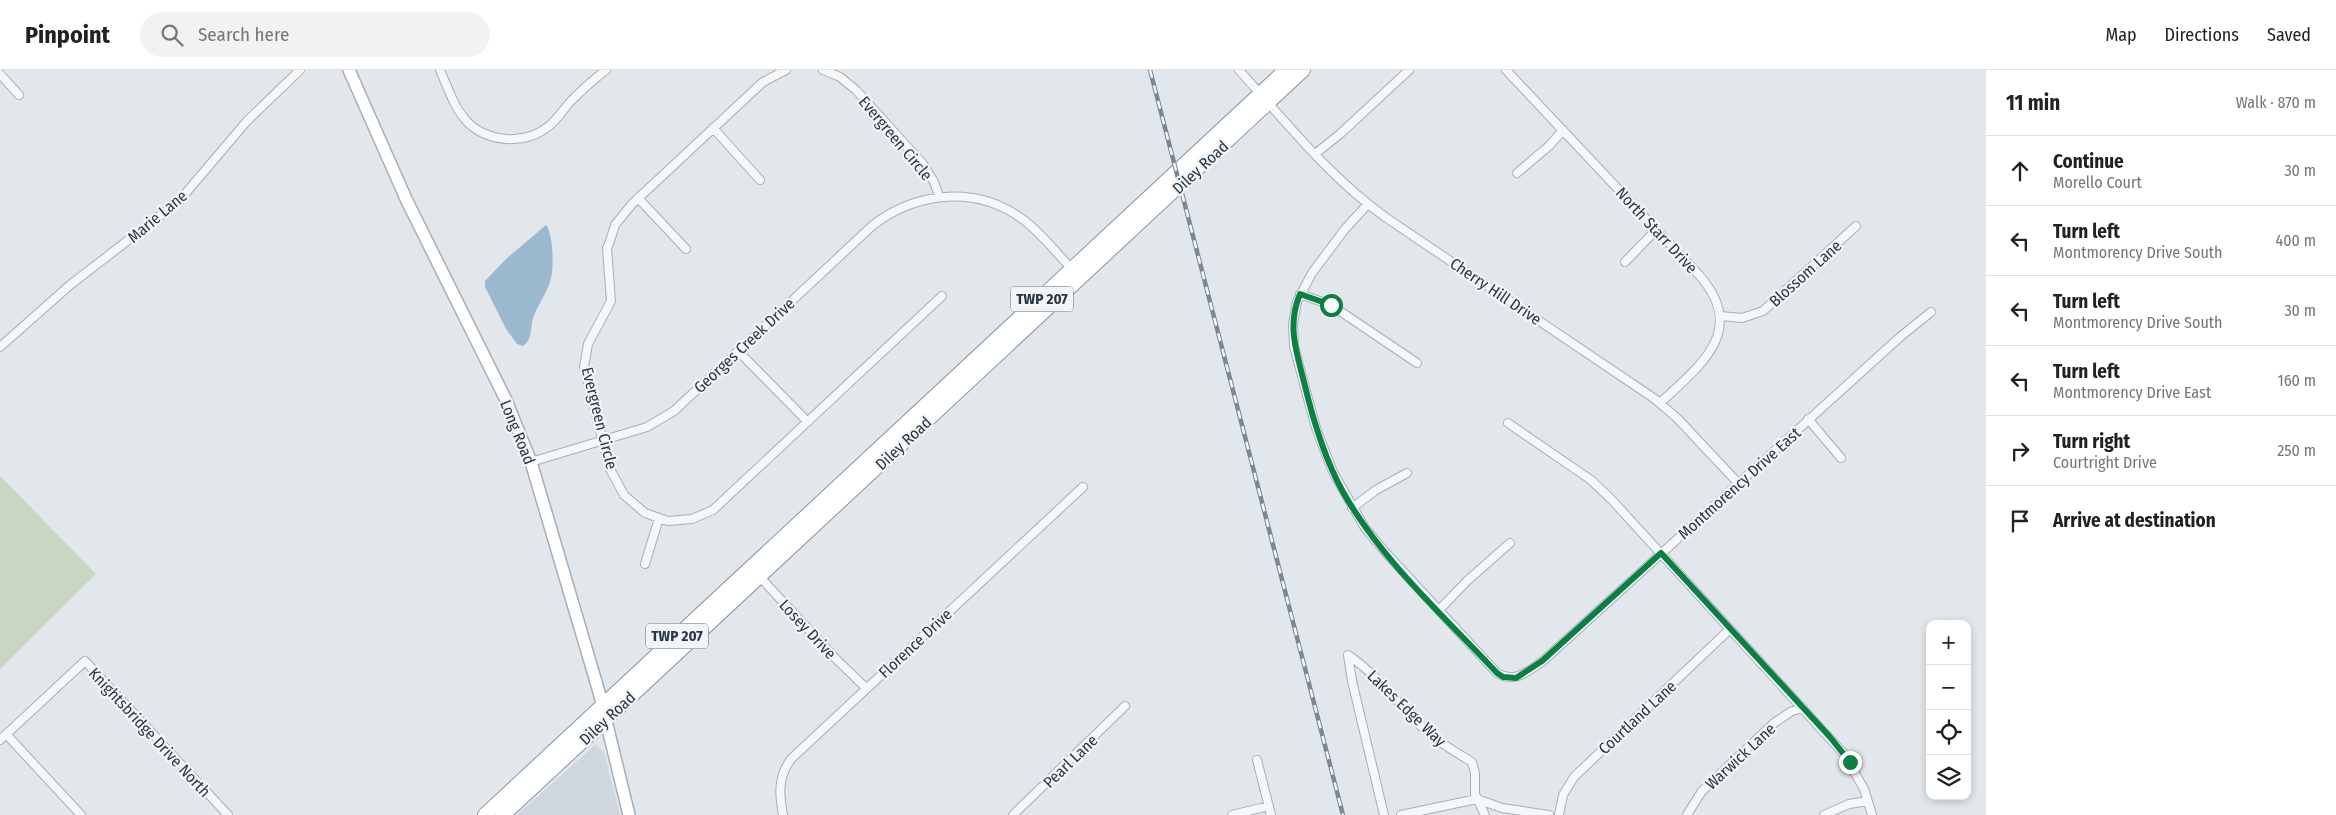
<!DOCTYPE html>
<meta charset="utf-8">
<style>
body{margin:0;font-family:"Fira Sans Condensed",sans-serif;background:#f2f2f2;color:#222}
.controls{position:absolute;right:15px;bottom:15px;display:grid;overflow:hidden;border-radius:10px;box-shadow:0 2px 8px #0003}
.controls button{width:45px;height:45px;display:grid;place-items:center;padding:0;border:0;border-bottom:1px solid #e0e0e0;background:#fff;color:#222;font:25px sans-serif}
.stop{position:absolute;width:15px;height:15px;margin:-11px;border:4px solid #0b8043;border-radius:50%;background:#fff}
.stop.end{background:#0b8043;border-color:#fff;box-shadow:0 1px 5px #0008}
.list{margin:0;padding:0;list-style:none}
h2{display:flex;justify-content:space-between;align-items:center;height:65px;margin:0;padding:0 20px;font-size:21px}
h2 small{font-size:16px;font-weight:400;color:#767676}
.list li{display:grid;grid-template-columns:32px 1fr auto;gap:15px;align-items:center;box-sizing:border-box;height:70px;padding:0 20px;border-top:1px solid #e0e0e0}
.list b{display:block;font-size:19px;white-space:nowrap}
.list p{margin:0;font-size:16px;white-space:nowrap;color:#767676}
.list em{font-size:16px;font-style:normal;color:#767676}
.icon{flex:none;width:28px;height:28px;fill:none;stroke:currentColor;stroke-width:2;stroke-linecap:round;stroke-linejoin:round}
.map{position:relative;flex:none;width:1986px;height:745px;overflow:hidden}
header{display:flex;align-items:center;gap:30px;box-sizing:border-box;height:70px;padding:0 25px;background:#fff;border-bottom:1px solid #e0e0e0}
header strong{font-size:24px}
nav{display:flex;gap:28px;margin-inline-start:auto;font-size:18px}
.search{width:350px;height:45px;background:#f2f2f2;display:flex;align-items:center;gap:12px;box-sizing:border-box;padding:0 18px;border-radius:28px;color:#767676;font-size:19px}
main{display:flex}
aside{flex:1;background:#fff}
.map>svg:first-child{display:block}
.built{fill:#d0d6de}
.green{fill:#c9d6c2}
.water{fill:#9bb9ce}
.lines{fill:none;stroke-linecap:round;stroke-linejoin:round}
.minor-casing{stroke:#a7aeb6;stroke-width:10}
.secondary-casing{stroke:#a7aeb6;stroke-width:14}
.trunk-casing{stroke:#8896a3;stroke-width:16}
.minor{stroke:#f5f7f9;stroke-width:8}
.secondary{stroke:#fff;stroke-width:11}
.trunk{stroke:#fff;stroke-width:14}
.rail-casing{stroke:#7a8896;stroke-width:4.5}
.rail{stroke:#f2f5f8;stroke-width:2.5;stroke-dasharray:8;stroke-linecap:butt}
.route{stroke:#0b8043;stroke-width:6}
.labels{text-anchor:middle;stroke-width:4.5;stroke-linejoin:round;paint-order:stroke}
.shield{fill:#f2f5f8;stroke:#656f7b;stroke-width:1}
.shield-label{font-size:15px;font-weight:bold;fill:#293645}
.street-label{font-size:16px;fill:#293645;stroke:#f2f5f8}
</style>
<header>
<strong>Pinpoint</strong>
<div class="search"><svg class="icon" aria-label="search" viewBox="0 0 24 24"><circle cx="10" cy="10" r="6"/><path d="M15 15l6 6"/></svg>Search here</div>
<nav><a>Map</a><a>Directions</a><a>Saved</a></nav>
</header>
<main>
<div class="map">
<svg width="1986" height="745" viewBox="0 0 1986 745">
<rect width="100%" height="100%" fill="#e2e7eb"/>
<path class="built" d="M595,675L604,682L620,745H517Z"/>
<path class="green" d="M0,406L96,504L0,599Z"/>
<path class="water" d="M546,155C553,162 554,198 551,208C548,222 538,234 533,248C530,258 533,269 523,276L517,274L506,259L485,217V211L506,189Z"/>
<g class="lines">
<g class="minor-casing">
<path id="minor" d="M440,0C455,35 463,65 506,69C522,70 537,66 549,56C558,49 564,38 572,30C583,19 594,9 606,0
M786,0L763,12L632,134L615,155L610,171L607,178L611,231L588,274L584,297L610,399L624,425L645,443L668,451L692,449L713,440L942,226
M823,0L840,7L856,20L923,94L934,112L939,126
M1239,0C1286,52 1331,109 1388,149L1655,329L1678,349L1738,413
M1506,0L1699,205C1748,260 1701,295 1660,333
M0,4L19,25
M713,58L760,110
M1315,84L1340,64L1409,0
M1517,103L1549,76L1563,60
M638,128L686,179
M1367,135L1345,159L1312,203L1297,232L1293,254L1294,276L1308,329L1317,361L1333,402L1365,458L1386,483L1497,603C1515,614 1528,601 1543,591L1900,267L1931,242
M1625,192L1656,160
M1300,224L1331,235L1417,293
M1721,246L1742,248L1763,241L1856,156
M0,277L70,215L179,131L247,51L300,0
M738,281L808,352
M1808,349L1841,388
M1508,353L1591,410L1611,429L1844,684L1864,719L1872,745
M531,392L647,357L674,341L873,155C918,121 978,115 1025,151C1043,165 1057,184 1073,200
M1352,438L1376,420L1407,403
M645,494L659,448
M758,505L835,588L866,618
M1439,540L1467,511L1510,473
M1348,585C1378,605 1396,633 1422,657C1438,672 1454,681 1472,692L1475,703V724L1485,745
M1348,585L1352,611L1384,745
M6,664L81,745
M0,670L85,591L228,745
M1257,690L1271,745
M783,745C779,724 778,707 791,689L1083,417
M1013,745L1125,636
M1232,745L1269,736
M1401,745L1477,729L1502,738L1549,745
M1559,745L1563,725L1574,707L1730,559
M1687,745L1702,721L1774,653L1792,641L1803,638
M1824,745L1849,734L1868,731"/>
</g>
<g class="secondary-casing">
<path id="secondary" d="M349,0L407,131L506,330L531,392L599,622L629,745"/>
</g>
<g class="trunk-casing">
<path id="trunk" d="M485,745L1286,0
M503,745L1303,0"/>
</g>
<use href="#minor" class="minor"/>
<use href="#secondary" class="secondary"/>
<use href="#trunk" class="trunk"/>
<g class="rail-casing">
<path id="rail" d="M1150,0L1343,745"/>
</g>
<use href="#rail" class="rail"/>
</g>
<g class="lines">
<path class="route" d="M1331,235L1300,224C1287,255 1296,280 1304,312C1313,350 1324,388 1343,422C1382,491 1444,546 1497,603L1503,607L1516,608L1542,591L1661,483L1830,667L1850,692"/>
</g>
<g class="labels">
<g class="shield">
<rect x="1011" y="216.5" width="62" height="25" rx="4"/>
<rect x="646" y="553.5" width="62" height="25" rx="4"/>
</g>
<g class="shield-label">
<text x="1042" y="234">TWP 207</text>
<text x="677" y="571">TWP 207</text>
</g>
<g class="street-label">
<text transform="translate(896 68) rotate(50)" y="6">Evergreen Circle</text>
<text transform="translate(1200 97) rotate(-43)" y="6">Diley Road</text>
<text transform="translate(157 146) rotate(-40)" y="6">Marie Lane</text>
<text transform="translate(1657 160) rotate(47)" y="6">North Starr Drive</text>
<text transform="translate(1805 203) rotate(-42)" y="6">Blossom Lane</text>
<text transform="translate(1496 221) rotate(34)" y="6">Cherry Hill Drive</text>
<text transform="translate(744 275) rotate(-43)" y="6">Georges Creek Drive</text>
<text transform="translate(600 348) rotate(76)" y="6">Evergreen Circle</text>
<text transform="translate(518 362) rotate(68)" y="6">Long Road</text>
<text transform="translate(903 373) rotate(-43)" y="6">Diley Road</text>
<text transform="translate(1739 413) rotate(-42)" y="6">Montmorency Drive East</text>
<text transform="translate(808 559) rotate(47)" y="6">Losey Drive</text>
<text transform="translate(915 573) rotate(-43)" y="6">Florence Drive</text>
<text transform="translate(1407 638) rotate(44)" y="6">Lakes Edge Way</text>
<text transform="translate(1637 647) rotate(-43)" y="6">Courtland Lane</text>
<text transform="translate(607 648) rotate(-43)" y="6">Diley Road</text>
<text transform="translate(150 662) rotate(47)" y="6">Knightsbridge Drive North</text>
<text transform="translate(1740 686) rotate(-43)" y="6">Warwick Lane</text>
<text transform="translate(1070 691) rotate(-44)" y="6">Pearl Lane</text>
</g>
</g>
</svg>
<div class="controls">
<button>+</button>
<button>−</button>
<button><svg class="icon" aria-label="locate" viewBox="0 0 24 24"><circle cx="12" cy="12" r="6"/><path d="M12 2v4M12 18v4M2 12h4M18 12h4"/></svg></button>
<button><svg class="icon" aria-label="layers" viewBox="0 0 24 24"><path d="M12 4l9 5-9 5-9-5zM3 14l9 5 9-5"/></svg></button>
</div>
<div class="stop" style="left:1331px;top:235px"></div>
<div class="stop end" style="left:1850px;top:692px"></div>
</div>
<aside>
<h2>11 min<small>Walk · 870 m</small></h2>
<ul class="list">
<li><svg class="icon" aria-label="ahead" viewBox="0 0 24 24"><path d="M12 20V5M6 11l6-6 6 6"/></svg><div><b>Continue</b><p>Morello Court</p></div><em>30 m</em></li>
<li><svg class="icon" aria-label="left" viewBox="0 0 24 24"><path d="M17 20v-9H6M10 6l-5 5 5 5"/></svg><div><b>Turn left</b><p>Montmorency Drive South</p></div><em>400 m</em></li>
<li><svg class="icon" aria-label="left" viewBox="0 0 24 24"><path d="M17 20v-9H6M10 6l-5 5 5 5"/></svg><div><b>Turn left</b><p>Montmorency Drive South</p></div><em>30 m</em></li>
<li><svg class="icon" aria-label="left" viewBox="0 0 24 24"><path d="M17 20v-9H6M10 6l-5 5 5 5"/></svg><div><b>Turn left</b><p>Montmorency Drive East</p></div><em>160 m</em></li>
<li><svg class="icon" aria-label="right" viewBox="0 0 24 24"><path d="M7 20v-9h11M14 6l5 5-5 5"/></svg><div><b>Turn right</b><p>Courtright Drive</p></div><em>250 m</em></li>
<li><svg class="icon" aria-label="arrive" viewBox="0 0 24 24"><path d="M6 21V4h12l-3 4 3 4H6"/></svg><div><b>Arrive at destination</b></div></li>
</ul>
</aside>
</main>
